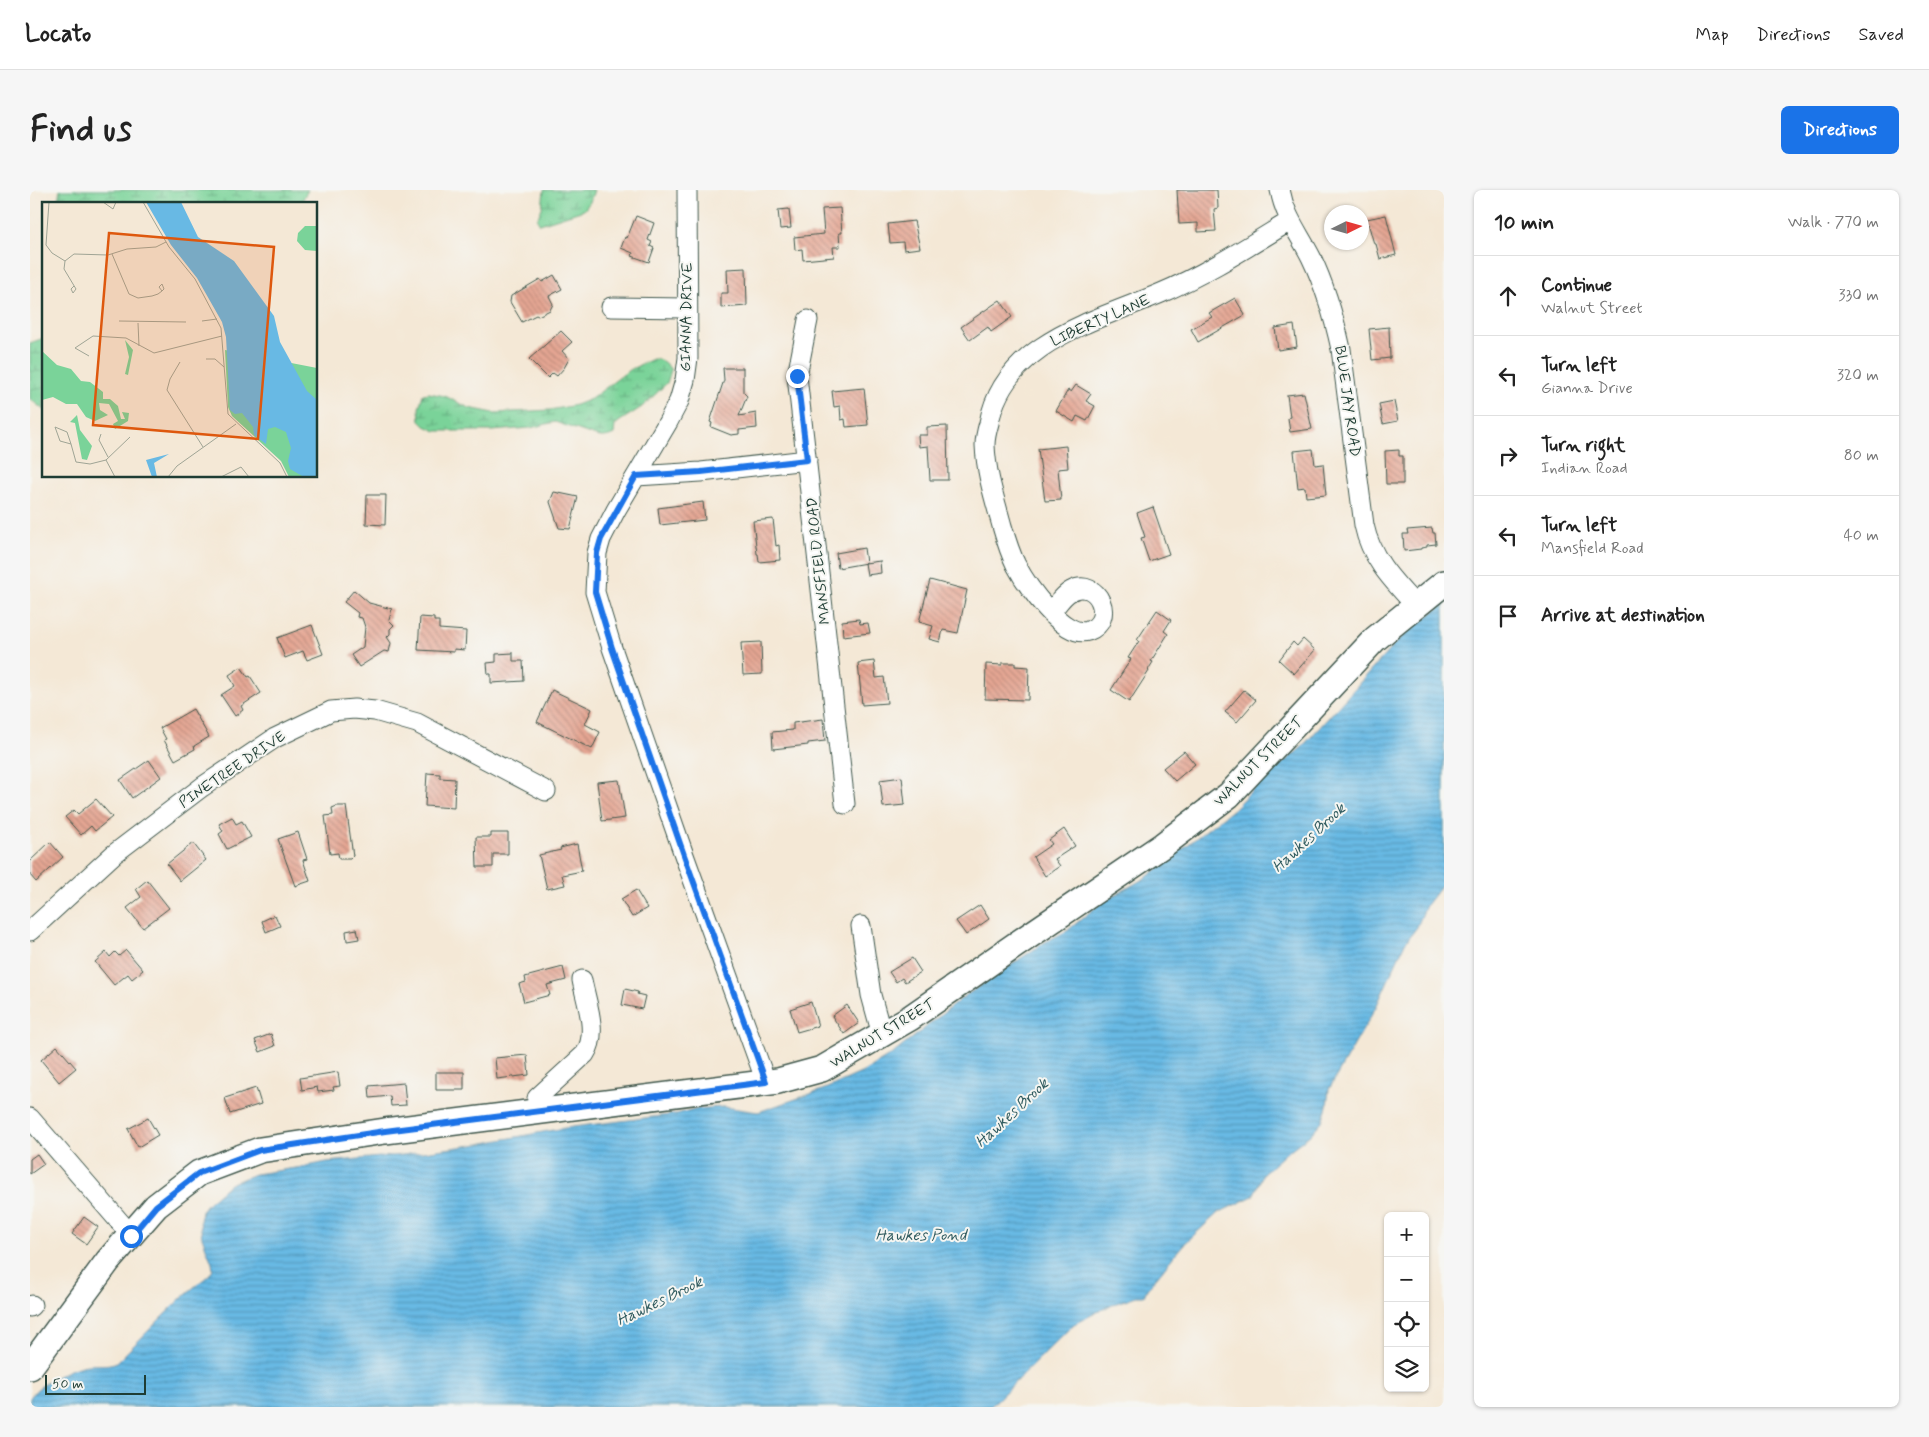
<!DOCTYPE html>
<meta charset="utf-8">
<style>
body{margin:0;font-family:Mynerve,sans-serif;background:#f6f6f6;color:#222}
.controls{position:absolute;right:15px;bottom:15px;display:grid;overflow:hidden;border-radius:8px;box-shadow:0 1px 4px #0004}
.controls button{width:45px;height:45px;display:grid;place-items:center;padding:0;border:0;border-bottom:1px solid #e0e0e0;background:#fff;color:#222;font:25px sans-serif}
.compass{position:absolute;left:1294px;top:15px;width:45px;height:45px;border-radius:50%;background:#fff;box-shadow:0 1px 4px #0004;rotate:85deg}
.scale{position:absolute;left:15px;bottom:12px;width:101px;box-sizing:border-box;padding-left:5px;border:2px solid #1f3d34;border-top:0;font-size:14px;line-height:18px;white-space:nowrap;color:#1f3d34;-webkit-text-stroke:4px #f6f6f2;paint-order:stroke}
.stop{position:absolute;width:15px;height:15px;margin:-11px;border:4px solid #1a73e8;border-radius:50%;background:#fff}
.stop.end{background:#1a73e8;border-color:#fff;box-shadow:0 1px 5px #0008}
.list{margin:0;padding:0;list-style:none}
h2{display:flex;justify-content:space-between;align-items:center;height:65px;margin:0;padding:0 20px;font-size:21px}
h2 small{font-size:16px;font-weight:400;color:#767676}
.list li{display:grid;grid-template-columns:32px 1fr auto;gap:15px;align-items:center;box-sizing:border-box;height:80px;padding:0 20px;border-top:1px solid #e0e0e0}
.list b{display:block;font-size:19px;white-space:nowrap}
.list p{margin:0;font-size:16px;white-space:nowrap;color:#767676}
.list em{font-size:16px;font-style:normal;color:#767676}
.icon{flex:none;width:28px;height:28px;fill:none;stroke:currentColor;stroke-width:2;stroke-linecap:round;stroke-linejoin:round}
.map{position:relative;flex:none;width:1414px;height:1217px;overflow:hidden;border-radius:8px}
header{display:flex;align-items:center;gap:30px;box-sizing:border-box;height:70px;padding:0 25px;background:#fff;border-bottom:1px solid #e0e0e0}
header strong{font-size:24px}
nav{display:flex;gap:28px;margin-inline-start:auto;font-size:18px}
.intro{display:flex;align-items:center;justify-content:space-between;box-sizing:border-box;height:120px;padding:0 30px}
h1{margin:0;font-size:35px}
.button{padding:12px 22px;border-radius:8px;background:#1a73e8;color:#fff;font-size:18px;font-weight:700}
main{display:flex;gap:30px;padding:0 30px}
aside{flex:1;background:#fff;border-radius:8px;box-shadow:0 1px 4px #0004}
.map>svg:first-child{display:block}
.wetland{fill:url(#wetland-marsh);stroke:#4c8866}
.water{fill:url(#water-rules);stroke:#447b8c}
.building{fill:url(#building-back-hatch)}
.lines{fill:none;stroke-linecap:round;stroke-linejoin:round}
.minor-casing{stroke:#3f574c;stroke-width:21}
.major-casing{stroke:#3f574c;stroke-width:28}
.minor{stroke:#fff;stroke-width:19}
.major{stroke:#fff;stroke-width:25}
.route{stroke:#1a73e8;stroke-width:6}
.labels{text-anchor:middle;stroke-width:4;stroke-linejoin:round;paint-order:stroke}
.street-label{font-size:15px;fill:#1f3d34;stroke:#f6f6f2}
.water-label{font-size:16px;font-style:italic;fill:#315c60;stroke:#f6f6f2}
.inset-road{fill:none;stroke:#9fa495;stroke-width:1}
.view{fill:#de580e;fill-opacity:0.15;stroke:#de580e;stroke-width:2.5}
.inset-edge{fill:none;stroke:#1f3d34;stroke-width:2.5}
</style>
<header>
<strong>Locato</strong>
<nav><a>Map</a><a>Directions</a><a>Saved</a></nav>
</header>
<div class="intro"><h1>Find us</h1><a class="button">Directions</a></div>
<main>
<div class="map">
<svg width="1414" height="1217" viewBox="0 0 1414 1217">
<defs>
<pattern id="wetland-marsh" width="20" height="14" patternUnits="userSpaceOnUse" patternTransform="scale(1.25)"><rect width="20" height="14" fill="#7ad399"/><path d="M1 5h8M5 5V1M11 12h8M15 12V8" fill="none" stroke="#63ac7e"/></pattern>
<pattern id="water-rules" width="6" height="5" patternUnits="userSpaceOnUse" patternTransform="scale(1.25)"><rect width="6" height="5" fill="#68b9e4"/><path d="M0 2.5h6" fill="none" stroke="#5598ba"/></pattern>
<pattern id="building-back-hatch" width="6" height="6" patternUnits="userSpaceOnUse" patternTransform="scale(1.25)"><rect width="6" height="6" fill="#e5a693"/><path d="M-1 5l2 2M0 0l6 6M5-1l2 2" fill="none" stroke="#b98879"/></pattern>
</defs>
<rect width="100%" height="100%" fill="#f6f6f2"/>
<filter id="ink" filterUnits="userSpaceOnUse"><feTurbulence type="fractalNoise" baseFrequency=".02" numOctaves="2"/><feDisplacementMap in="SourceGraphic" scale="10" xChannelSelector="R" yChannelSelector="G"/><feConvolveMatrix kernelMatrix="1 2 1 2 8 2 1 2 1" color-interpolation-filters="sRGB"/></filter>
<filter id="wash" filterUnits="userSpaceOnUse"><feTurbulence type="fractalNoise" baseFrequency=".0096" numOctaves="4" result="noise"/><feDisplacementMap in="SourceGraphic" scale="20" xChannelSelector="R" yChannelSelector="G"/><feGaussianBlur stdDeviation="1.12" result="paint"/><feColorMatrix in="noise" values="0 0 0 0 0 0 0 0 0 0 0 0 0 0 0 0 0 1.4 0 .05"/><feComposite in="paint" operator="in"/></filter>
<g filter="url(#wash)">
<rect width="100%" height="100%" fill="#f4e8d6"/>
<path class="wetland" d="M30,0H278L270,14H27Z
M514,0H564L560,12L554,20L510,34L507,29L512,18Z
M14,148V220L0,209V153Z
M623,169C632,169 636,173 641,180L637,193L612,217L590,231L585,235L584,244C578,247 573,248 566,246L525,232L500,238L462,241H406L395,236L390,231L389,218L393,204L399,203L415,206L439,218L464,223L520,220L546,215L561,209L599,180Z"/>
<path class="water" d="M1414,414V692L1396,715L1387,737L1375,753L1346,817L1299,899L1297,916L1292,931L1280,945L1256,963L1233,984L1223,1006L1188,1023L1152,1056L1117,1099L1114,1106H1106L1081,1115L1044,1134L960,1217H0C0,1214 0,1212 0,1209C4,1196 39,1179 52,1176C64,1173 76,1177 87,1172L152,1107L179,1085L183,1079L182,1073L172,1047L170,1031L172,1021L177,1014L200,994L225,984L273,977L297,972L372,965L443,955L535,938L647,924L664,919L694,917L728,922L795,899L833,882L864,863L932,808L1015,752L1037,741L1072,712L1117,687L1203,619L1229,593L1271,558L1363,456L1377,442Z"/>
<g id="blocks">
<path class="building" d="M1147,0H1187L1188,18L1184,19L1186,41L1168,42V33L1149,34Z
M810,18L812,43H809L810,57H803L804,67L773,70L772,59L765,60L764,47L794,44L792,19Z
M759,19L761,38L750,39L748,20Z
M1356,25L1366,65L1350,69L1346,54H1344L1337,29Z
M606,26L624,33L618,50L622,52L620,56L624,58L619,72L602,66L603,63L591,58L595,47L597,48Z
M884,31L890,58L874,60L873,52L860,53L858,34Z
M716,78L717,116L691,118V103H698L697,79Z
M524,85L532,99L519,106L523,114L520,120L508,126L506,125L492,132L480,112L481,106L510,89L512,92Z
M1205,108L1215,125L1168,152L1161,139L1182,127L1179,123Z
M970,110L982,127L961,142L958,137L940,150L931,137Z
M1264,135L1267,157L1248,160L1245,138Z
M1359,137L1360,168L1342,170L1339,139Z
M531,141L542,152L532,161L539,169L534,178L527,186L523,183L518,188L499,169Z
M693,178H713V202L717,206L709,226L726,223L727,238L709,240V244L701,245L681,237L682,233L680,232L694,190Z
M1046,195L1061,204L1056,211L1065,216L1057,231L1047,226L1044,232L1026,221L1038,200L1041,202Z
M834,198L838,235L816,237L815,229L811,230L810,216L804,217L802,201Z
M1274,203L1282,239L1260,242L1258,228L1260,227L1257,205Z
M1364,211L1368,231L1353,234L1349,214Z
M917,236L918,290H900L898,256L889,257L888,245H897V237Z
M1036,256L1038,278L1028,279L1031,310L1015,311L1008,259Z
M1283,259L1285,275L1293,274L1296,305L1276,307L1275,297L1268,298L1264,261Z
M1369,260V266H1373V294H1356L1355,261Z
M524,302L548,307L540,339L529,338L520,312Z
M337,305H356L355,335L336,334Z
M673,312L675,330L630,335L628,318Z
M1123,317L1139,364L1119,371L1111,348L1115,347L1107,323Z
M743,329L746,356L749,355L750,370L729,372L728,364H727L723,331Z
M1402,338L1403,343H1405L1406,354L1397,355V357L1391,358V359L1374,361L1373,344H1378L1377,340Z
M834,358L836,373L808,378L806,363Z
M850,371L851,383L837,385L835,373Z
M900,390L937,400L928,443L913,440L910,452L899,449L903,436L889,432Z
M324,400L339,413L362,419L359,430L364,435L360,439V444L357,447L361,453L359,462L354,461L329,477L321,465L333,457L335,437L332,428L327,427L328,423L314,412Z
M1127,420L1141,430L1134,441L1138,444L1121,471L1123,472L1118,480L1119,481L1099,512L1081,500L1101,469L1098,468L1109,451L1107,450Z
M390,427L404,428V431H409V439L436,441L435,460L424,459V462L388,460Z
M829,429L830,434L838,433L840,443L813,446L812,431Z
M282,435L293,464L277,470L273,461L255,468L247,448Z
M1273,449L1285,460L1264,484L1249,470L1263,452L1267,456Z
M731,452L732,484L713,485L711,453Z
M483,463V471H493L494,491L461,493V484H458L457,473L466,472V464Z
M844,471L846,488L854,487L857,513L832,515L828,473Z
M972,473H985V476L999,477L998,510L955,509L956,474L972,475Z
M211,477L218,487L220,486L231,503L211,516L213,520L205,526L191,505L205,496L199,485Z
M522,500L562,519L555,534L570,542L562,559L507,532Z
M1214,500L1226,510L1207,532L1195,522Z
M163,519L179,547L164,556L165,559L145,570L134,550L136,549L130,538Z
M793,529L795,551L778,553V555L743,559L742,542L763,540V533Z
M1154,561L1165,574L1145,591L1133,578Z
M119,570L131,587L102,608L90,590Z
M397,583L410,584V588L425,589L424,618L395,616Z
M872,587L875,615L853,617L850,590Z
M589,590L595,628L572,631L567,592Z
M66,609L82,627L65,641L61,636L51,645L35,627L44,620L48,624Z
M307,616H316L323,666L320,669H309L308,663L300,664L295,626L303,625L302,618Z
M202,627L206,634L212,631L221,647L197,659L189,644L193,641L189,634Z
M1034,639L1045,656L1025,669L1030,676L1015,686L1003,667L1022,654L1019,650Z
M268,642L277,669L273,670L280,691L265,696L248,649Z
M461,643H478V664H463V677H447L446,647H461Z
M20,652L33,667L6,692L0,685V671Z
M163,653L176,670L150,691L137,674Z
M547,654L552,681L532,685L535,695L517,699L509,665L531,660L530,658Z
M117,690L139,718L113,738L97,718L111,707L106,699Z
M606,700L617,718L602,727L591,709Z
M950,715L959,729L936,745L926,731Z
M245,725L250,736L236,742L232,731Z
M327,739L329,749L317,751L316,741Z
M96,760L113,780L102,789L98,784L84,795L65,772L76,762L80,767L85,762L89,766Z
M882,768L891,782L875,792L872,788L866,792L859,782Z
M533,777L536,790L517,795L520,805L494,812L489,794L496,792L495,787Z
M595,799L608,802L607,804L615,806L612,819L592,815Z
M781,812L788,836L767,842L760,819Z
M817,815L829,833L814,844L802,826Z
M241,844L245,856L230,862L225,850Z
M27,856L46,878L29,892L11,870Z
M497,865L499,885L467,889L465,868Z
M308,882L310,896L303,897L304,900L288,902L287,897L272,900L270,888Z
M406,882H434V900H406Z
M374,893L376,915L361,916L360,906L340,908L339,896Z
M226,898L231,914L200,924L195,908Z
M118,928L128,945L108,957L98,939Z
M7,964L14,974L0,984V969Z
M54,1027L68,1037L56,1054L42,1044Z"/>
</g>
</g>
<g filter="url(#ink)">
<use href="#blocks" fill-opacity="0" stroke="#3f574c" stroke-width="1"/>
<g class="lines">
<g class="minor-casing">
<path id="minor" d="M657,0L658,168L655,190L649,211L638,232L586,320L571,349L567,363L565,402L582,458L654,665L736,892
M1250,0C1255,27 1269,43 1281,67C1295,96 1304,127 1311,159L1334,335C1341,369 1363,391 1386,416
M581,117L657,118
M778,130L767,186L815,614
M606,286L671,282L777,270
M1021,422C1027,415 1033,405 1041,401C1068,386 1087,431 1058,441C1033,449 996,394 986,375C980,363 976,350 972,336C965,310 956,283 955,255C955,248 957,240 959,233C974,152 1066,131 1131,103C1176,84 1219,56 1260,31
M831,736L841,805L852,845
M0,741L84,664L172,597L245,548L301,521L324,519L345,521L387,533L516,601
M506,922L507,908L555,864C569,843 556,812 552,790
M0,928L101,1045
M0,1117L2,1115"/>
</g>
<g class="major-casing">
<path id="major" d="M0,1177L78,1071L126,1016L169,983L230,960L355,941L748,891L792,879L880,828L987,754L1133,655L1199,605L1345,449L1414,393"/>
</g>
<use href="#minor" class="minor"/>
<use href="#major" class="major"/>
</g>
</g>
<g class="lines" filter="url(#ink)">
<path class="route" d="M101,1046L126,1016L169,983L230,960L355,941L736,892L654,665L582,458L565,402L567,363L571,349L606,286L671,282L777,270L767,186"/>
</g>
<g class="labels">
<g class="street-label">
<text transform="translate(656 127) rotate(-89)" y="5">GIANNA DRIVE</text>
<text transform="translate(1070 130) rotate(-24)" y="5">LIBERTY LANE</text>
<text transform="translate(1318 211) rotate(82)" y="5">BLUE JAY ROAD</text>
<text transform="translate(788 371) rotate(-96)" y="5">MANSFIELD ROAD</text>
<text transform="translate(1228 571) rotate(-45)" y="5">WALNUT STREET</text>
<text transform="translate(202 579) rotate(-34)" y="5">PINETREE DRIVE</text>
<text transform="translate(852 843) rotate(-31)" y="5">WALNUT STREET</text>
</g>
<g class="water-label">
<text transform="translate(1278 647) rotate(-43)" y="6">Hawkes Brook</text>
<text transform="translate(981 922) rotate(-43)" y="6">Hawkes Brook</text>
<text x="891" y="1050">Hawkes Pond</text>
<text transform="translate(629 1110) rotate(-26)" y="6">Hawkes Brook</text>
</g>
</g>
<g transform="translate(12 12)">
<rect width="275" height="275" fill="#f4e8d6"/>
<path d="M263,24H275V49L263,48L255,39L256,31ZM83,138L91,148L86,173L83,172L87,155ZM0,149L15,163L29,167L39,179L48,180L61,190V197H68L76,204L79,217H83L80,210L87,211L86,219L73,227L71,222L76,219L67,202L57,201L58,208L66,213L53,219L44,215L35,202H24L11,195L0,198ZM35,213L38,228L50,244L45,258L40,257L33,221L28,220Z" fill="#7ad399"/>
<path d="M183,148L275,166V275H247L239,259L190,214L186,205Z" fill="#7ad399"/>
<path d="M104,0H139L156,35L192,59L232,114L238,140L265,189L275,198V275H262L248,267L246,259L249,246L244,230L233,225L226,227L224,242L212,233L211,225L200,211L193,212L188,208L184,135L180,120L155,76L129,43ZM127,252L112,261L115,275H110L104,258Z" fill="#68b9e4"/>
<path class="inset-road" d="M7,0L4,43L10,51L23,59M61,0L71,7L74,0M101,0L127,45L153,77L179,126L186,212L238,261L245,275M70,52L87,92L96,96L110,94L116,92L120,89L122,87L120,82L117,85L120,89M32,84L29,87L31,91L34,87L22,67L23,59L32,52L66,53L85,47L114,45L124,40M77,119L144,120M160,119L175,117M96,121L97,144M47,154L33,146L51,134L84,136L112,151L180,134M164,157H173L182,165M138,160L128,177L125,188L161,245M59,232L57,238L66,255M29,242L25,230L13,225L18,239L29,242L34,260L48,262L64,258L73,275M64,258L88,235M126,275L135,264L194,222M179,275L199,265L207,275"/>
<path class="view" d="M67,31L232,45L216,237L51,223Z"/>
<rect width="275" height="275" class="inset-edge"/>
</g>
</svg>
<div class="controls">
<button>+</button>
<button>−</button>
<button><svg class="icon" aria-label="locate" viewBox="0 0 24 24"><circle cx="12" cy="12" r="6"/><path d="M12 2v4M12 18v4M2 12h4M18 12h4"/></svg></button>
<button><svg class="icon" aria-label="layers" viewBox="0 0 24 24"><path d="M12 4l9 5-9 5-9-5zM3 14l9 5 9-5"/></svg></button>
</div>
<svg class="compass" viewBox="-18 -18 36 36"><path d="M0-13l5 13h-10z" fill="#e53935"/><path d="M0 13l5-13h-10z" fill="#767676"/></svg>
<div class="scale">50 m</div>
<div class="stop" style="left:101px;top:1046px"></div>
<div class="stop end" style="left:767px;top:186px"></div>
</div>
<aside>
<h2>10 min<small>Walk · 770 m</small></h2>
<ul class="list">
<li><svg class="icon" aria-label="ahead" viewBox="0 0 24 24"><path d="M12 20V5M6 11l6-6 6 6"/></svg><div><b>Continue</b><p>Walnut Street</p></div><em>330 m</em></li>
<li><svg class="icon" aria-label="left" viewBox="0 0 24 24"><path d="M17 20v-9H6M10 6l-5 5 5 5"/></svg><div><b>Turn left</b><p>Gianna Drive</p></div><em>320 m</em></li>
<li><svg class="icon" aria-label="right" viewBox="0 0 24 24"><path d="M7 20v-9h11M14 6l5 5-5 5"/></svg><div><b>Turn right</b><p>Indian Road</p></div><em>80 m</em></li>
<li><svg class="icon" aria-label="left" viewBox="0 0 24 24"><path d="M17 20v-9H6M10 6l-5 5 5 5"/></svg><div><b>Turn left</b><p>Mansfield Road</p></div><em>40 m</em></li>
<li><svg class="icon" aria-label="arrive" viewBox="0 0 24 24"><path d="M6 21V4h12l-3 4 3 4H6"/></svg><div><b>Arrive at destination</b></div></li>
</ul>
</aside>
</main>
